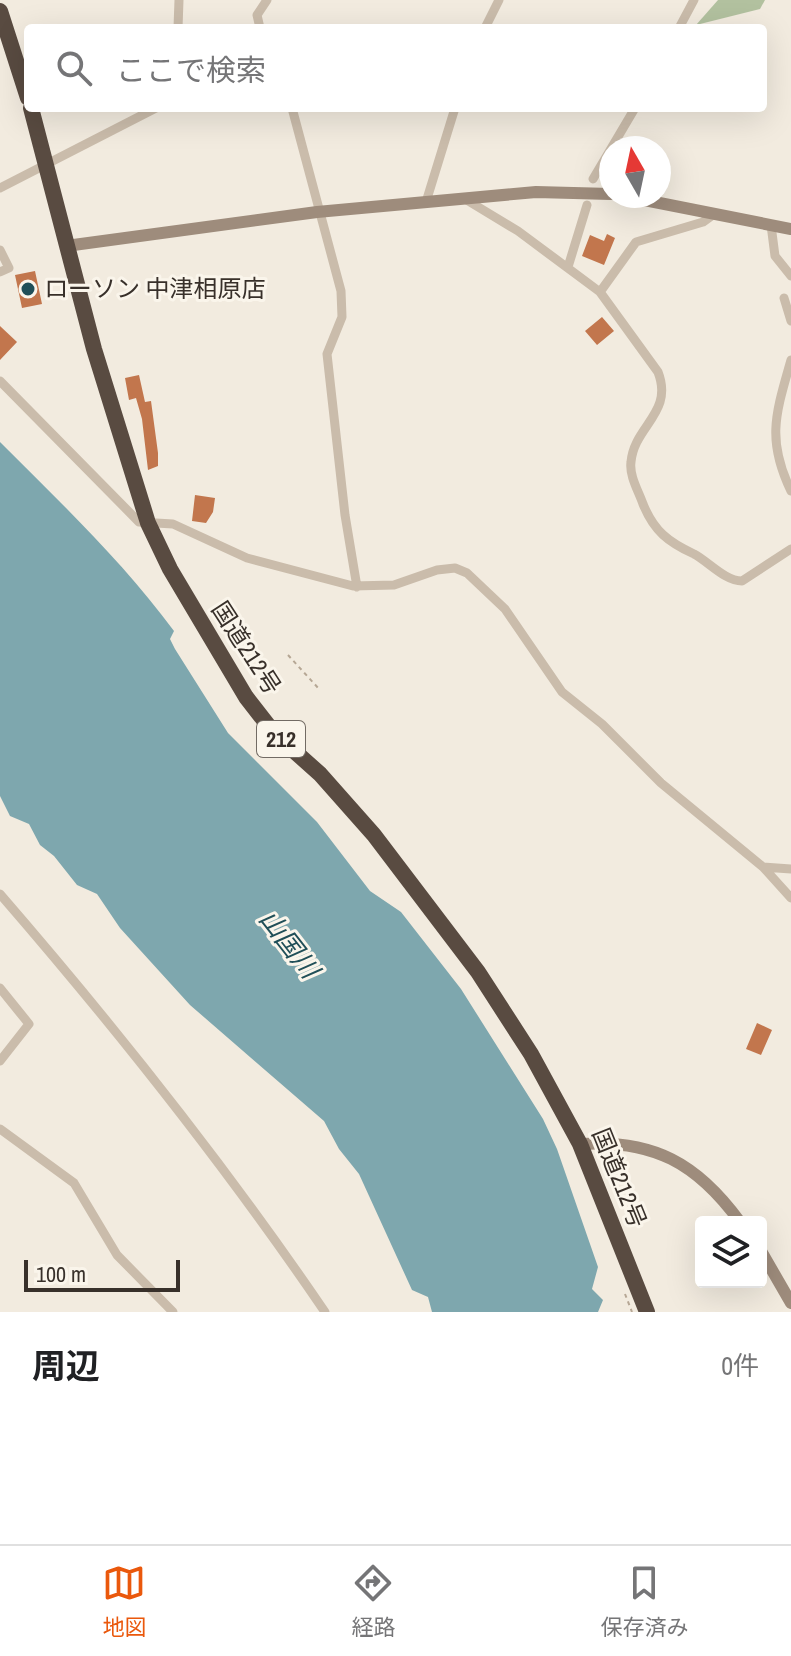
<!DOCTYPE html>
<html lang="ja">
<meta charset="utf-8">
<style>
body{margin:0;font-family:"Archivo Narrow","Noto Sans JP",sans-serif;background:#f2f2f2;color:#202124}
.controls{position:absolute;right:24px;bottom:24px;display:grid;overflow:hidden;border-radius:8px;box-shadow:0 8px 32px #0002}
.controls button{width:72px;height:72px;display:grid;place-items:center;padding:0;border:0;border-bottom:2px solid #e0e0e0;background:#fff;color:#202124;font:40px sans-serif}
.compass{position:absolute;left:599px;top:136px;width:72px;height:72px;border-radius:50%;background:#fff;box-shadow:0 8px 32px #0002;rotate:351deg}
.scale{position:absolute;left:24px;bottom:20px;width:156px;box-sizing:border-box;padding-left:8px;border:4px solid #38302a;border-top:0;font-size:22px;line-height:28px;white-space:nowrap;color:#38302a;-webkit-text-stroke:6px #faf5eb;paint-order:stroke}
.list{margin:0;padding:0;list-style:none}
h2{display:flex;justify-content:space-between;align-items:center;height:104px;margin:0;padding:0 32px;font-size:34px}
h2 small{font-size:26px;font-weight:400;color:#757577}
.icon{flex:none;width:44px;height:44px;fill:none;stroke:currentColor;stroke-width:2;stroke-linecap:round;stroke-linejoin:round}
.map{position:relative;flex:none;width:791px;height:1312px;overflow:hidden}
.search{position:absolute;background:#fff;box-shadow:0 8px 32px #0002;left:24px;right:24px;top:24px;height:88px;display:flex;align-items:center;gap:20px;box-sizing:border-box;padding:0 28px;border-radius:8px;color:#757577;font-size:30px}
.sheet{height:232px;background:#fff}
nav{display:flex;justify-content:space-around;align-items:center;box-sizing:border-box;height:112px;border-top:2px solid #e0e0e0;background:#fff;font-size:22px;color:#757577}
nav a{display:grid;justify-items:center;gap:4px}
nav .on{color:#ea580c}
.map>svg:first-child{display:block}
.green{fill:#b2c19f}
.water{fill:#7ea7ae}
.building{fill:#c2764d}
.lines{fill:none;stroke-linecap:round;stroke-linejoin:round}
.path{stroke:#b6a795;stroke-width:2;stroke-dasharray:4 4;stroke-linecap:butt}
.street{stroke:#cabcab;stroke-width:9}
.secondary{stroke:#9e8c7c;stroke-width:12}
.highway{stroke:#594b41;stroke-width:16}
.poi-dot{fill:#204f58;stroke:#faf5eb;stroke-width:3}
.labels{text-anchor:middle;stroke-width:6;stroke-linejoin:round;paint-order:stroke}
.shield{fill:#faf5eb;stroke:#726b64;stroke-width:2}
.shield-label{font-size:22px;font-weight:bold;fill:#38302a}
.poi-label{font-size:24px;fill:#38302a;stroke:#faf5eb;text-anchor:start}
.street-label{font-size:24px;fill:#38302a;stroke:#faf5eb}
.water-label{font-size:26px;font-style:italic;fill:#204f58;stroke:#faf5eb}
</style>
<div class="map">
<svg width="791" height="1312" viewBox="0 0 791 1312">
<rect width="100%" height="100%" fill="#f2ebdf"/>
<path class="green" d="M718,0H765L760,9L696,25Z"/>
<path class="water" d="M0,442C61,503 123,562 174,631L170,639L175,649L228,733L317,822L370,891L401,912L461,989L543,1119L557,1149L598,1267L592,1289L603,1300L598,1312H432L428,1297L412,1290L359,1174L339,1149L324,1121L190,1005L120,928L97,894L77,885L54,856L40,845L29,824L10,816L0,796Z"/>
<path class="building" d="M607,234L615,238L604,265L582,256L590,235L604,241Z
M35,271L42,304L22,308L15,275Z
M602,317L614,331L597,345L585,331Z
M0,326L17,342L0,360Z
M139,375L145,402L151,401L158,453V466L148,470L142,419L136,398L129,400L125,378Z
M195,495L215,498L213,512L206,523L192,521Z
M757,1023L772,1030L761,1055L746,1049Z"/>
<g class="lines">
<path class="path" d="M288,655L320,690
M625,1294L632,1312"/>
<path class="street" d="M178,28L179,0
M260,28L257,15L267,0
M485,28L499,0
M679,28L694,0
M292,108L341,291L342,317L327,354L345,515L357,587
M593,179L635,108
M0,188L156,108
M465,199L518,231L600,292L658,372C674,413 634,426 631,462C629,476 639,492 643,504C654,531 668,542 694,554C709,562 725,581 742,581L791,549
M426,202L455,108
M771,225L775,256L791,276
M0,250L9,268L0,272
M568,267L587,205
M600,292L636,242L703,222L714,214
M784,298L791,321
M791,360C776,413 766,439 791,491
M0,381L139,522L173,524L247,558L353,586L394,585L437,570L455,568L467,573L505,609L562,692L602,724L661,783L763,867L791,898
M763,867L791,869
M0,894C116,1028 225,1165 325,1312
M0,988L29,1024L0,1061
M0,1129L74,1183L117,1255L173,1312"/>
<path class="secondary" d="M624,196L791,229
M66,246L317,212L536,192L611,194
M580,1144C653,1139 697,1163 740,1222
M761,1251L791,1303"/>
<path class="highway" d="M0,11L28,98
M31,108L94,349L148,523L170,569L246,697L274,733L320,774L374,835L478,972L531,1054L580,1144L647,1312"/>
</g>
<circle class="poi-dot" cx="28" cy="289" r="8"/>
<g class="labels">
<rect class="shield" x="257" y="721" width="48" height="36" rx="6"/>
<g class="shield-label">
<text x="281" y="747">212</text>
</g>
<g class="poi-label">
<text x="44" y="297">ローソン 中津相原店</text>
</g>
<g class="street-label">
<text transform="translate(246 648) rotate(57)" y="8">国道212号</text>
<text transform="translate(619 1178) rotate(68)" y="8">国道212号</text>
</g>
<g class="water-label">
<text transform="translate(289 944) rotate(52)" y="9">山国川</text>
</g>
</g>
</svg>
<div class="controls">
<button><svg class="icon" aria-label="layers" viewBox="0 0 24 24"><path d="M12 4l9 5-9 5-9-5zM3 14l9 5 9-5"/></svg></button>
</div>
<svg class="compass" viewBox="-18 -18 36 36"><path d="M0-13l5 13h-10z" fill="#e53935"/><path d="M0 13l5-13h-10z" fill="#757577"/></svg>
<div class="scale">100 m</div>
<div class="search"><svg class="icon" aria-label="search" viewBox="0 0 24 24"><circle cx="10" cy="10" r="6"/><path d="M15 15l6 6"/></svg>ここで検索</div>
</div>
<section class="sheet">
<h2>周辺<small>0件</small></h2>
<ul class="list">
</ul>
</section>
<nav>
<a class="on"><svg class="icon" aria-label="map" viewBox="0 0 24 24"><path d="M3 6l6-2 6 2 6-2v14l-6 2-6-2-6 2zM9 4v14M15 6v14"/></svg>地図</a>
<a><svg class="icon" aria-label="directions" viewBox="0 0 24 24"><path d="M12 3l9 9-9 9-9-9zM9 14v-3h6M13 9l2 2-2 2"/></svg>経路</a>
<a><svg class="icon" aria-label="saved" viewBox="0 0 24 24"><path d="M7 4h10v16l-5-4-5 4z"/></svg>保存済み</a>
</nav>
